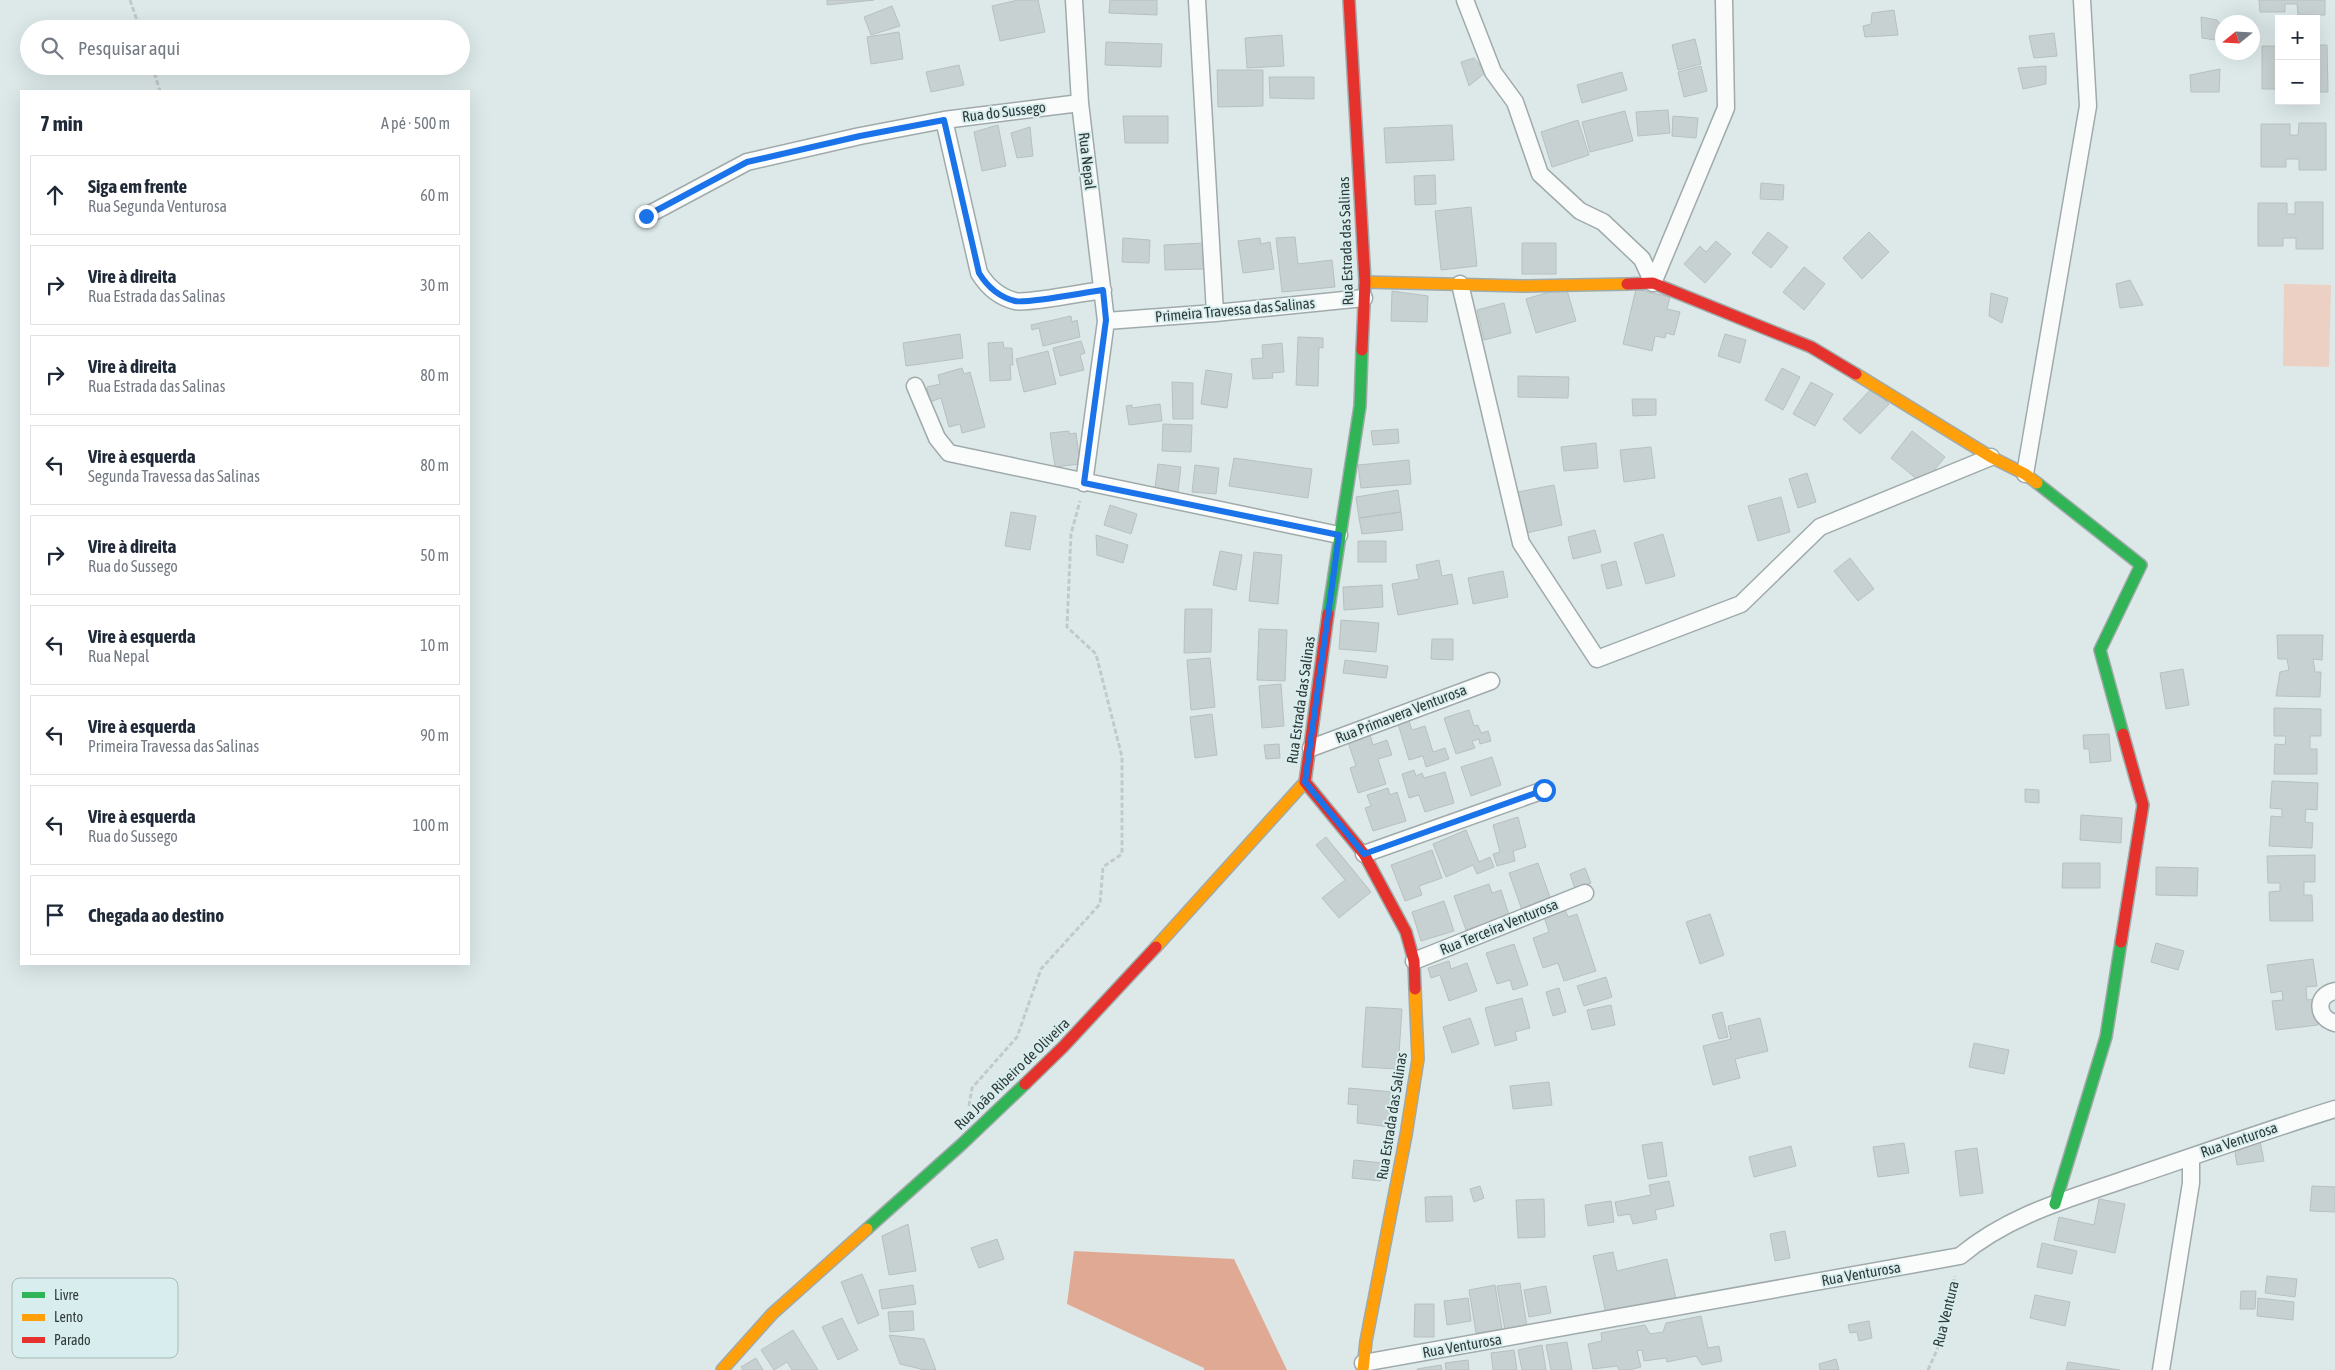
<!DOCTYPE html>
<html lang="pt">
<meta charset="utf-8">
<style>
body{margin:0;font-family:"Asap Condensed",sans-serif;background:#f6f6f7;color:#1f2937}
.controls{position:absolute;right:15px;top:15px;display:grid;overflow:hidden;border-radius:0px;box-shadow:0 5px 20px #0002}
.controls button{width:45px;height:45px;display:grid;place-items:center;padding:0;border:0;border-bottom:1px solid #e0e1e3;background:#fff;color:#1f2937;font:25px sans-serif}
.compass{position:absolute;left:2215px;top:15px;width:45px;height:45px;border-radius:50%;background:#fff;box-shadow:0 5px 20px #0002;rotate:252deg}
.stop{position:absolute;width:15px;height:15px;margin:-11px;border:4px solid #1a73e8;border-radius:50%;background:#fff}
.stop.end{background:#1a73e8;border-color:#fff;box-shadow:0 1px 5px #0008}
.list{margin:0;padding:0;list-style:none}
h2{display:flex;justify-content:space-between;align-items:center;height:65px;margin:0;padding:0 20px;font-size:21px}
h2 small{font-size:16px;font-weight:400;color:#747a83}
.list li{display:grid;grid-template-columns:32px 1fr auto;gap:15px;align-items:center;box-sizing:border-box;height:80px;margin:0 10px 10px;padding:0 10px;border:1px solid #e0e1e3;border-radius:0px}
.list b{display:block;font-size:19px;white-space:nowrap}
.list p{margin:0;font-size:16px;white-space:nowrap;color:#747a83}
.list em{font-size:16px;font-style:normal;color:#747a83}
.icon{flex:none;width:28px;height:28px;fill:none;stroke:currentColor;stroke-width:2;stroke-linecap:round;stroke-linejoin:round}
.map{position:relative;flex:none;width:2335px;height:1370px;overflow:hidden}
.search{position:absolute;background:#fff;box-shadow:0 5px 20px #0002;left:20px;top:20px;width:450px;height:55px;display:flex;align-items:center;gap:12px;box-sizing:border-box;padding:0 18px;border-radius:28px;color:#747a83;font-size:19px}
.panel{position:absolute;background:#fff;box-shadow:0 5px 20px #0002;left:20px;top:90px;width:450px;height:875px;border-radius:0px}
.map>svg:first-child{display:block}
.green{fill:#ecd0c3}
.water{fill:#e0a993}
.building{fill:#c8d1d1;stroke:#b7c0c0}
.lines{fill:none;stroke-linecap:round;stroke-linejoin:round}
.street-casing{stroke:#a0aaaa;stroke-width:19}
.fast-casing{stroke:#a0aaaa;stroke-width:14}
.slow-casing{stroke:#a0aaaa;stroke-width:14}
.jam-casing{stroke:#a0aaaa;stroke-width:14}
.path{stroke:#c3c9c9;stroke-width:3;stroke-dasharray:5 2.5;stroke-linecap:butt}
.street{stroke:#fafcfc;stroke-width:16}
.fast{stroke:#30b455;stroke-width:11}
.slow{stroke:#ff9f0a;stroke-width:11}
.jam{stroke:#e5322d;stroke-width:11}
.route{stroke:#1a73e8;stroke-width:6}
.labels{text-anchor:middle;stroke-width:4;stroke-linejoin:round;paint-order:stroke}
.street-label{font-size:15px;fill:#313a3a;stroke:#d8eeee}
.key{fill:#d8eeee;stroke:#a6b8b8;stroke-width:1}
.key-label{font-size:14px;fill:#313a3a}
</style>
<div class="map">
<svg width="2335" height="1370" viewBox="0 0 2335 1370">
<rect width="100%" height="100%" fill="#dde9e9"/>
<path class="green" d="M2284,284L2331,285L2329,367L2283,366Z"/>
<path class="water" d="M1074,1251L1234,1259L1287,1370H1204V1368L1067,1304Z"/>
<path class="building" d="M827,0H874L827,5Z
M1018,0H1038L1045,32L1000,41L992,6Z
M1110,0H1157V15L1109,13Z
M2259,0H2325V15H2298L2297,4H2285V12H2260Z
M892,6L900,26L871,35L864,17Z
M1894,10L1898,35L1865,37L1863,26L1871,24L1872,13Z
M2201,17L2217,20L2222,27V41L2202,38Z
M899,32L903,59L871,64L867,37Z
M2054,33L2057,56L2034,58L2029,36Z
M1282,35L1284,66L1247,68L1245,38Z
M1695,39L1701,64L1678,70L1672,45Z
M1106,42L1162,44L1161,67L1105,65Z
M2316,45H2327L2328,92H2316Z
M2262,46H2279V89H2262Z
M1474,58L1486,72L1469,86L1461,62Z
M959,65L964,85L931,92L926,72Z
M1701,66L1707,91L1684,97L1678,72Z
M2046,66V84L2023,89L2018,68Z
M2220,69L2219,92H2191L2190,75Z
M1217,70H1263V106L1218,107Z
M1622,72L1627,90L1582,103L1577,85Z
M1269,77H1314V99L1270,98Z
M1668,110L1670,133L1638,136L1636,112Z
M1625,111L1633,141L1590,152L1582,122Z
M1123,116H1168V143H1125Z
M1673,116L1698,118L1696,138L1672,136Z
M1578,120L1589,155L1552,167L1541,132Z
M2299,123H2326V170H2299V159H2286V167H2261V124H2290V135H2298Z
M998,125L1006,166L982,171L974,132Z
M1452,125L1454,160L1386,163L1384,128Z
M1030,127L1033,156L1017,158L1011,133Z
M1435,175L1436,204L1415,205L1414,176Z
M1761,183L1784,185L1783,200L1760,199Z
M2295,202H2323V249H2296V238H2283V246H2258V203H2287V214H2295Z
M1471,207L1477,266L1441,270L1435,211Z
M1768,232L1788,247L1771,268L1752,253Z
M1869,232L1889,252L1862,279L1843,258Z
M1295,237L1298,264L1332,260L1335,287L1282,292L1276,238Z
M1123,238L1150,240L1149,263L1122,262Z
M1260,238L1261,244L1270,242L1274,269L1243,273L1238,241Z
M1716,241L1731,254L1705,283L1684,264L1700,246L1706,252Z
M1204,243L1205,269L1165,270L1164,245Z
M1522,243H1556V274H1522Z
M1804,267L1825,284L1804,310L1783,292Z
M2130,280L2143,305L2120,308L2116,284Z
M1566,287L1576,321L1536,333L1526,299Z
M1636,289L1670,297L1667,309L1680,312L1674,335L1666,333L1665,338L1655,336L1652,351L1623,344Z
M1392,291L1428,296L1427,322L1391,321Z
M1991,293L2008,298L2002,323L1989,316Z
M1504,303L1511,333L1484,340L1477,310Z
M1071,316L1072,322L1077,320L1080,337L1043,346L1039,328L1032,330L1031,325Z
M960,334L963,358L906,366L903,343Z
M1725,334L1746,340L1740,363L1718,356Z
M1298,337L1323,338V348L1319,347L1318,386L1296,385Z
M1081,341L1085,353L1080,355L1084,370L1060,376L1053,348Z
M1003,342L1004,348H1012L1013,365H1010L1011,380L990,381L988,343Z
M1282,343L1284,372L1272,373L1273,378L1253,379L1251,359L1263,358L1262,345Z
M1048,351L1056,384L1024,392L1016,359Z
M962,368L964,374L970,372L985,427L962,433L960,424L949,427L941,398L930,402L927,387L940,384L938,375Z
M1782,368L1800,377L1783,410L1765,400Z
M1206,370L1232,374L1227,408L1201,404Z
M1518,376L1569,377L1568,398L1518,397Z
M1172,382L1193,383V419H1173Z
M1811,382L1833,394L1815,426L1793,414Z
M1872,388L1889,404L1860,434L1843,419Z
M1632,399H1656V415L1633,416Z
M1160,404L1162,421L1129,425L1126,406L1132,405V408Z
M1163,424L1192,425L1191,452L1162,451Z
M1398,429L1399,443L1373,445L1371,431Z
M1069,431V434L1076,433L1080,464L1055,467L1050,433Z
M1912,431L1945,457L1923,484L1891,458Z
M1596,443L1598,468L1564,471L1561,447Z
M1651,447L1655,478L1624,482L1620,450Z
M1234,458L1312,469L1308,498L1229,486Z
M1409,460L1411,484L1361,488L1358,465Z
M1158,464L1181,467L1177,500L1154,497Z
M1195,465L1219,468L1216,494L1192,492Z
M1807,473L1816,502L1798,508L1789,479Z
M1554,485L1562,525L1526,533L1518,492Z
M1398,490L1401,512L1359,518L1356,497Z
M1781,497L1790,532L1758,541L1748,506Z
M1110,505L1137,514L1131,534L1104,525Z
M1011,512L1036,516L1030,550L1005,546Z
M1401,512L1403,530L1362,534L1359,518Z
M1595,530L1601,552L1573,559L1568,537Z
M1663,534L1675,576L1646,584L1634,543Z
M1096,535L1128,545L1123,563L1097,555Z
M1358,541H1386V562H1358Z
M1220,551L1242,555L1236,590L1213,585Z
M1254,552L1282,555L1278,604L1249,601Z
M1850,558L1874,589L1858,601L1834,571Z
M1439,560L1442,576L1452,574L1458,604L1398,615L1392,584L1419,579L1416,565Z
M1616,561L1622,585L1607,589L1601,565Z
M1503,571L1508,597L1473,604L1468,578Z
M1382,585L1383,607L1344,610L1343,587Z
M1185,609H1212L1211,652L1184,653Z
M1341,620L1379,623L1376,652L1339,649Z
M1259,629L1287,630L1285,681L1257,680Z
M2277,635H2323L2322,660L2313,659L2315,672H2321L2320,697L2276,696L2280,672L2289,670L2287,659H2278Z
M1432,639H1453V660L1431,659Z
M1210,658L1215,707L1191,710L1187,660Z
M1345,660L1388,666L1386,678L1343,673Z
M2183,669L2189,705L2166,709L2160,673Z
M1281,684L1284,726L1262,728L1259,686Z
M2274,708L2321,709V736H2310V749H2317V774H2274L2275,744L2285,745L2286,736H2274Z
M1469,710L1474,726L1478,725L1481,733L1488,731L1491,741L1480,744L1479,739L1472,741L1475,748L1456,754L1444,718Z
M1212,714L1217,755L1195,758L1190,717Z
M1409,721L1412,730L1425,726L1433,752L1445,748L1449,759L1426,767L1423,756L1409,760L1398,724Z
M2109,734L2111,761L2090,763L2089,749H2084L2083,735Z
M1370,735L1373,745L1387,740L1392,755L1378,759L1386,784L1358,793L1350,768L1356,766L1348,742Z
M1279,744L1280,758L1266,759L1264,745Z
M1492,757L1501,785L1471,796L1461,767Z
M1414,770L1416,776L1422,773L1424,778L1445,772L1454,803L1425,812L1419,795L1409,798L1402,774Z
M2272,781L2318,783L2317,810L2306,809L2305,822L2313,823L2312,848L2269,846L2271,816L2282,817V809L2270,808Z
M1388,788L1390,795L1397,792L1406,821L1373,831L1365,808L1371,806L1367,795Z
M2025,789L2039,790V803L2025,802Z
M2081,815L2122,818L2121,843L2080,840Z
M1518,817L1526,847L1513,851L1515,861L1497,866L1493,854L1500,852L1493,825Z
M1466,830L1479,862L1490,857L1494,867L1477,874L1473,865L1446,877L1433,844Z
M1326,837L1371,892L1339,918L1322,898L1345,880L1316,845Z
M1432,850L1442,878L1419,886L1422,895L1405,901L1391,865Z
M2315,855V882H2304V895H2312L2313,921H2270L2269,892L2280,891V883H2268L2267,856Z
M1538,863L1551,900L1522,910L1509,873Z
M2063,863H2100V888H2062Z
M2156,867L2198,868L2197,896L2156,895Z
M1585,868L1591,883L1575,889L1570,874Z
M1489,884L1492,893L1501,890L1509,915L1466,930L1454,896Z
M1444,901L1454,931L1421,941L1412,912Z
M1564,907L1568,917L1577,914L1596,971L1564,981L1558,963L1543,968L1533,938L1549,932L1543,914Z
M1710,914L1724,955L1700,964L1686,922Z
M2156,943L2184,951L2178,970L2151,962Z
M1514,944L1528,985L1513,990L1510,980L1497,984L1486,953Z
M2313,959L2317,986L2306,987L2307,1000L2315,999L2318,1025L2276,1030L2272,1001L2283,1000L2282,991L2271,993L2267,965Z
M1449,961L1451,969L1467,963L1477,991L1449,1001L1440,975L1431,978L1428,968Z
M1606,977L1612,997L1584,1006L1577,986Z
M1559,988L1566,1012L1553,1016L1546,992Z
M1522,998L1530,1028L1515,1032L1517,1040L1495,1046L1485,1008Z
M1611,1005L1615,1025L1592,1030L1587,1010Z
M1366,1007L1402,1009L1398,1069L1362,1067Z
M1722,1012L1728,1037L1719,1039L1712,1015Z
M1470,1018L1479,1044L1452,1053L1443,1027Z
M1760,1018L1768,1051L1735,1059L1740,1078L1713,1085L1703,1046L1731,1039L1728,1026Z
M1974,1043L2009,1050L2004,1074L1969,1067Z
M1549,1082L1552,1105L1513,1109L1510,1086Z
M1349,1088L1393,1092L1390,1127L1357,1123L1358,1105L1348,1104Z
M2260,1141L2264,1161L2237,1165L2234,1145Z
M1662,1142L1667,1176L1648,1179L1642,1145Z
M1904,1143L1909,1173L1878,1177L1873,1147Z
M1791,1146L1796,1166L1754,1177L1749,1157Z
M1977,1148L1983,1193L1960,1196L1955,1151Z
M1354,1160L1383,1163L1381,1181L1352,1178Z
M1669,1181L1674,1206L1655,1210L1657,1219L1633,1224L1630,1214L1618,1216L1615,1202L1651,1195L1649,1185Z
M1480,1186L1484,1198L1474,1202L1470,1189Z
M2312,1186L2335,1187V1212L2310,1211Z
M1452,1196L1453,1221L1426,1222L1425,1197Z
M1544,1199L1545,1237L1518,1238L1516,1200Z
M2099,1199L2125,1204L2115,1253L2054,1240L2059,1217L2094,1225Z
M1611,1201L1614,1222L1588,1226L1585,1205Z
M908,1224L916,1271L889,1275L882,1236Z
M1785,1231L1790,1258L1775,1261L1770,1234Z
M997,1239L1004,1259L979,1268L971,1248Z
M2042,1243L2077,1251L2072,1274L2037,1267Z
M1613,1252L1617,1271L1667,1259L1676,1299L1606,1314L1593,1256Z
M862,1274L879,1315L858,1324L841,1282Z
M2267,1276L2297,1279L2295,1297L2265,1293Z
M1520,1283L1527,1326L1505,1330L1497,1286Z
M913,1285L916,1304L882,1309L879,1290Z
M1495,1285L1502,1329L1476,1333L1469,1290Z
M1546,1286L1551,1313L1529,1317L1524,1290Z
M2241,1291H2256L2255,1309H2240Z
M2035,1295L2070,1302L2065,1326L2030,1318Z
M1468,1298L1471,1321L1447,1325L1444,1301Z
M2258,1298L2294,1302L2293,1320L2257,1316Z
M1415,1304H1434V1337H1414Z
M913,1311L914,1330L890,1332L888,1312Z
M1701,1316L1708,1348L1719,1346L1722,1361L1702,1365L1696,1356L1667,1362L1666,1358L1644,1361L1642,1350L1637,1351L1641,1367L1629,1370H1619L1617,1366L1593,1369L1588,1344L1602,1341L1601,1333L1645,1325L1650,1334L1663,1332L1666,1323Z
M842,1318L858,1350L838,1360L822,1327Z
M1869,1321L1872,1338L1859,1341L1857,1332L1850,1333L1848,1325Z
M793,1330L818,1370H792L787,1362L774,1370L761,1350Z
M889,1335L924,1339L936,1370H925L900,1364Z
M1567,1342L1572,1370H1551L1546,1345Z
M1542,1345L1546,1370H1522L1518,1350Z
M1514,1350L1517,1370H1493L1491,1353Z
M756,1358L763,1370H743L741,1367Z
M1836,1359L1839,1370H1820L1819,1364Z
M1468,1360L1469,1370H1446L1445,1363Z
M2068,1362L2120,1370H2066Z
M1441,1365L1442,1370H1417V1369Z"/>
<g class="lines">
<g class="street-casing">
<path id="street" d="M1074,0L1080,103L1106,321L1084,483
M1197,0L1215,313
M1465,0L1493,72L1515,102L1540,174L1580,211L1603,222L1642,259L1653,283
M944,120L979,273C987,286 999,297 1015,301C1027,304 1086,292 1103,290
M646,216L747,162L860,136L944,120L1080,103
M1653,283L1726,108L1724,0
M1460,284L1521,543L1597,659L1741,604L1820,527L1991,457
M1106,321L1215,313L1364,298
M915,386L937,438L949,453L1339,535
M2025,474L2088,106L2082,0
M1311,748L1491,681
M1364,854L1544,790
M1414,961L1585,893
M2335,991C2315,995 2316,1018 2335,1023
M1363,1363L1960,1256C2010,1214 2072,1198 2132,1177C2200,1154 2267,1130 2335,1109
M2161,1370L2191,1183V1157"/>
</g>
<g class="fast-casing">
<path id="fast" d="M2037,483L2141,565L2100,650L2123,734
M1328,614L1360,406L1362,350
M2055,1204L2106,1037L2121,942
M867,1229L962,1144L1025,1084"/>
</g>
<g class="slow-casing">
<path id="slow" d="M1365,282L1523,286L1627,284
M1856,374L1991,457L2025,474L2037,483
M1156,947L1305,782
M722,1370L772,1314L867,1229
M1363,1370L1366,1341L1406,1135L1418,1059L1415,989"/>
</g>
<g class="jam-casing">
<path id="jam" d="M1349,0L1365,282L1362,350
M1627,284L1653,283L1811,347L1856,374
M1328,614L1305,782L1364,854L1406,932L1414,961L1415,989
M2121,942L2143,805L2123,734
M1025,1084L1063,1047L1156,947"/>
</g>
<path class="path" d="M130,0L140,29
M152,66L160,91
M969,1106L972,1088L1017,1037L1041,969L1100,904L1103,867L1122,854V757L1096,654L1067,627L1071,534L1080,501
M1928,1370L1937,1350L1955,1276"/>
<use href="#street" class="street"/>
<use href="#fast" class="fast"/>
<use href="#slow" class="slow"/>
<use href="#jam" class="jam"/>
</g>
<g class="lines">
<path class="route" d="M646,216L747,162L860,136L944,120L979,273C987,286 999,297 1015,301C1027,304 1086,292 1103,290L1106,320L1084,483L1339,535L1305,782L1364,854L1544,790"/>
</g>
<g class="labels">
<g class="street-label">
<text transform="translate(1004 112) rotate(-7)" y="5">Rua do Sussego</text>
<text transform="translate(1087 161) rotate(83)" y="5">Rua Nepal</text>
<text transform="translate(1346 241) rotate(-92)" y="5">Rua Estrada das Salinas</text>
<text transform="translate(1235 310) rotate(-5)" y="5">Primeira Travessa das Salinas</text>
<text transform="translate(1301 700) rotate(-82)" y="5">Rua Estrada das Salinas</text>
<text transform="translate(1401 714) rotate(-21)" y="5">Rua Primavera Venturosa</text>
<text transform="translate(1499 927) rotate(-22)" y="5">Rua Terceira Venturosa</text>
<text transform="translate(1012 1074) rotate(-44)" y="5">Rua João Ribeiro de Oliveira</text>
<text transform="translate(1392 1116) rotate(-81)" y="5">Rua Estrada das Salinas</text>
<text transform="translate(2239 1140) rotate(-19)" y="5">Rua Venturosa</text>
<text transform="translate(1861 1274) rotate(-10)" y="5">Rua Venturosa</text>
<text transform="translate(1946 1314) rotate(-76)" y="5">Rua Ventura</text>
<text transform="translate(1462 1346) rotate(-10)" y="5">Rua Venturosa</text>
</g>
</g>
<rect x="12" y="1278" width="166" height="80" rx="8" class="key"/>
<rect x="22" y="1292" width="23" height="6" fill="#30b455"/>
<rect x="22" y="1314" width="23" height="7" fill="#ff9f0a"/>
<rect x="22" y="1337" width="23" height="6" fill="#e5322d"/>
<g class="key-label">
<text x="54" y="1300">Livre</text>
<text x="54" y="1322">Lento</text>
<text x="54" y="1345">Parado</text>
</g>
</svg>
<div class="controls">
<button>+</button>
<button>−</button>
</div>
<svg class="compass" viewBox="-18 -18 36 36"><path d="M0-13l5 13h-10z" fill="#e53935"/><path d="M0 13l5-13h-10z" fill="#747a83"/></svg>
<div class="stop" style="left:1544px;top:790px"></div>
<div class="stop end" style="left:646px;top:216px"></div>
<div class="search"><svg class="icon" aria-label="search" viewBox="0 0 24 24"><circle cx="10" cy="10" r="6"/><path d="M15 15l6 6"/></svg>Pesquisar aqui</div>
<section class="panel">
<h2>7 min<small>A pé · 500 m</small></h2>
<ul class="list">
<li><svg class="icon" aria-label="ahead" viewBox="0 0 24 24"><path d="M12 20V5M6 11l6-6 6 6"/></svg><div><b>Siga em frente</b><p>Rua Segunda Venturosa</p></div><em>60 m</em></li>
<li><svg class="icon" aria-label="right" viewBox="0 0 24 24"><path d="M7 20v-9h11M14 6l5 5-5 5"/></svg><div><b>Vire à direita</b><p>Rua Estrada das Salinas</p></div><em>30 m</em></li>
<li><svg class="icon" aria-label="right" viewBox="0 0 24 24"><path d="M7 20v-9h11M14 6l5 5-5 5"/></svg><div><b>Vire à direita</b><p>Rua Estrada das Salinas</p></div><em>80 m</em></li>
<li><svg class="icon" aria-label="left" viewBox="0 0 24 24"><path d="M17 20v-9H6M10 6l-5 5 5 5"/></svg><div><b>Vire à esquerda</b><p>Segunda Travessa das Salinas</p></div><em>80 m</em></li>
<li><svg class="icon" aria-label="right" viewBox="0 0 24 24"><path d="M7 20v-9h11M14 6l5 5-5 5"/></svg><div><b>Vire à direita</b><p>Rua do Sussego</p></div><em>50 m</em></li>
<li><svg class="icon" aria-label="left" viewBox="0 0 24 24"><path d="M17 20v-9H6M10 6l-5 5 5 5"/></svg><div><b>Vire à esquerda</b><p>Rua Nepal</p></div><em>10 m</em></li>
<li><svg class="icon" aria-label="left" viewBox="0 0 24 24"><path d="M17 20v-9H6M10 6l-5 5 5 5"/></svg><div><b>Vire à esquerda</b><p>Primeira Travessa das Salinas</p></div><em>90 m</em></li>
<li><svg class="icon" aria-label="left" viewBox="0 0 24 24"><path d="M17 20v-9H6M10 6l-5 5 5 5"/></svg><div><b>Vire à esquerda</b><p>Rua do Sussego</p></div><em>100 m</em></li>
<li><svg class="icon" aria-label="arrive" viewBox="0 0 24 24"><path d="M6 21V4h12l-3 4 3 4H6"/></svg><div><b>Chegada ao destino</b></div></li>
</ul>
</section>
</div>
